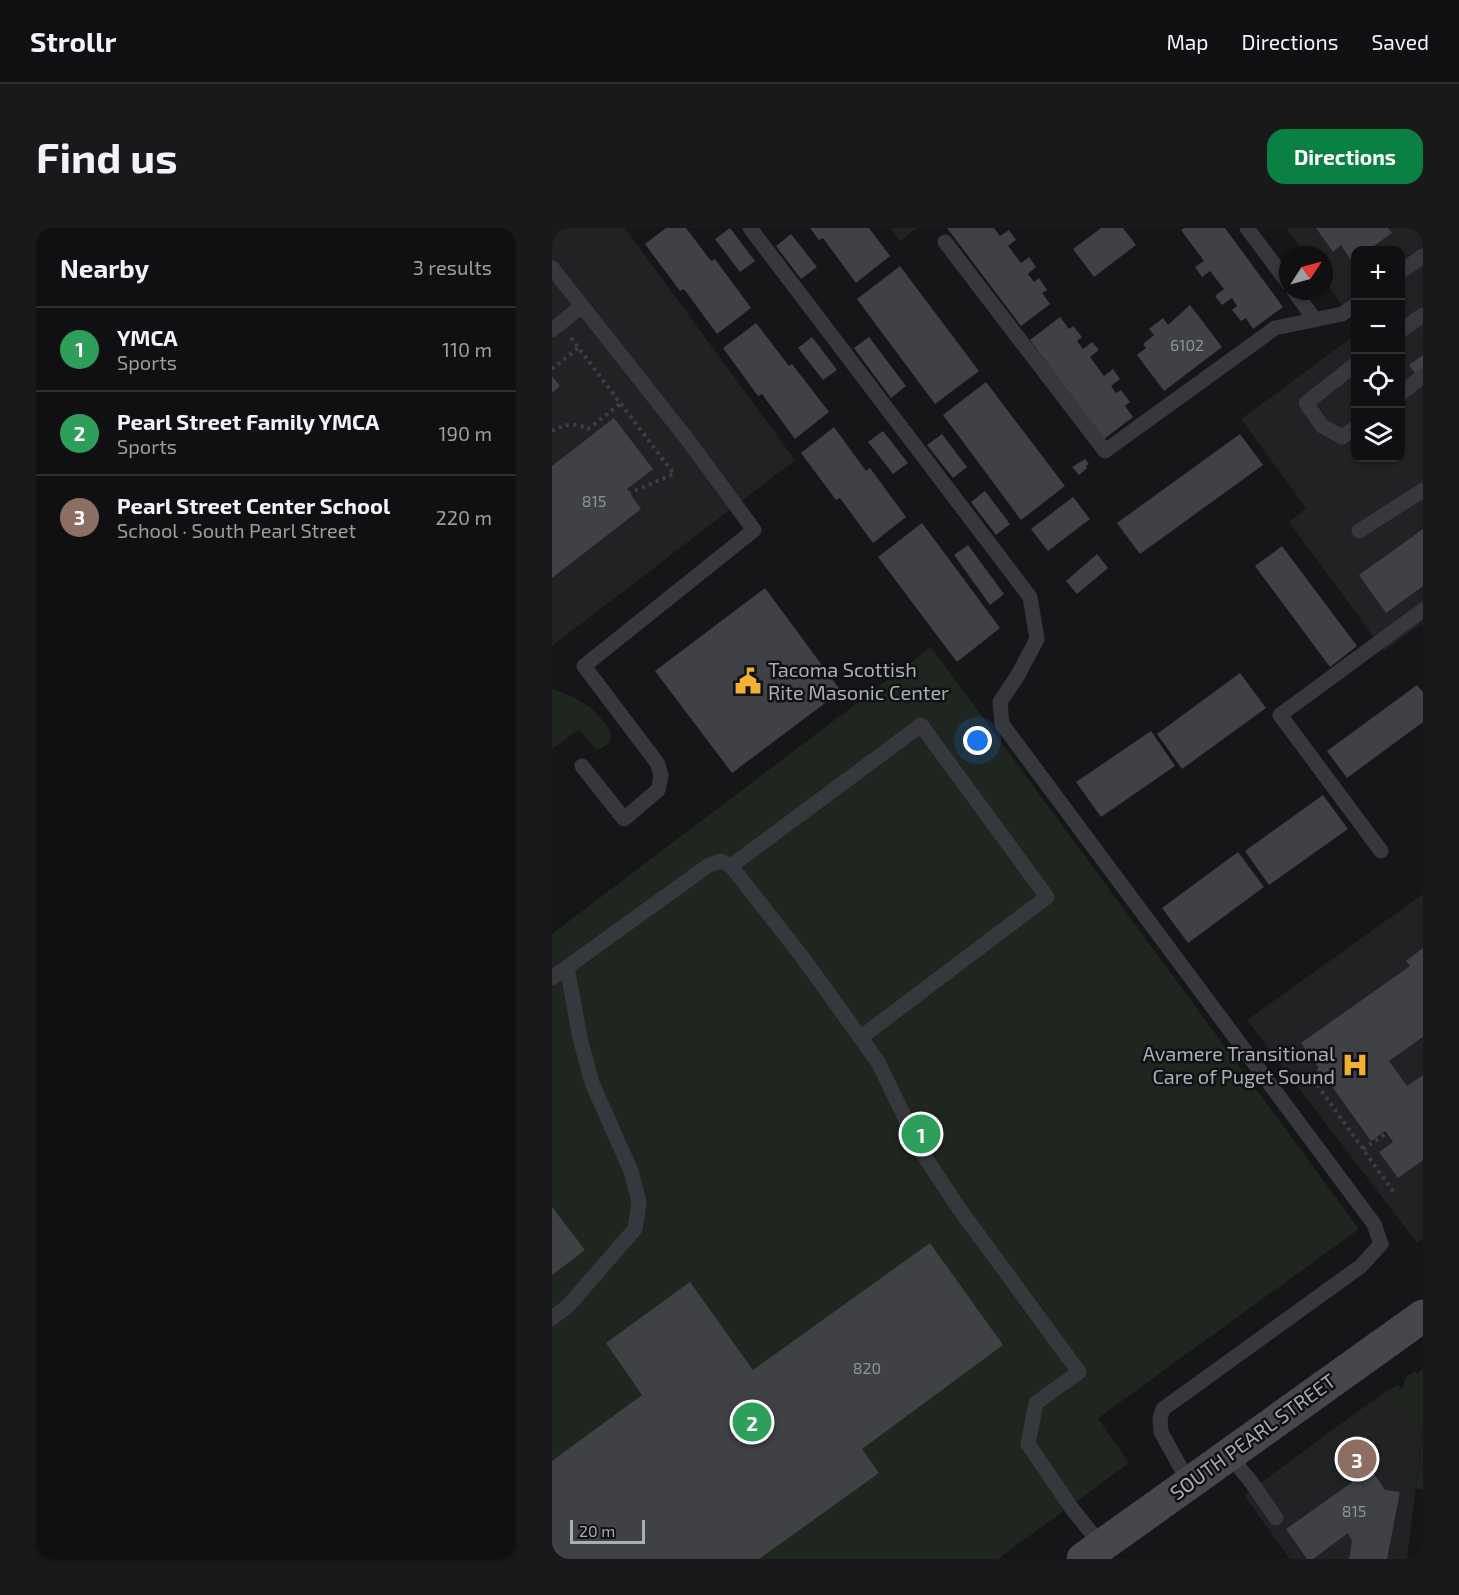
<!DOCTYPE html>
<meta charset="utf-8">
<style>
body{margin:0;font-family:"Exo 2",sans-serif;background:#19191b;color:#f1f3f6}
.controls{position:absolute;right:18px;top:18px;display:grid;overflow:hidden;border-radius:12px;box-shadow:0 2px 4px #0004}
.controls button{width:54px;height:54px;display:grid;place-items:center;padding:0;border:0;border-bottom:2px solid #303032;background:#101012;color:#f1f3f6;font:30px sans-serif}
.compass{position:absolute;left:727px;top:18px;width:54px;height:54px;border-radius:50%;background:#101012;box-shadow:0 2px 4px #0004;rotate:54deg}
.scale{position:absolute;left:18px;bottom:15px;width:75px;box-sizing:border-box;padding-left:6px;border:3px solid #a8adb8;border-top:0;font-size:16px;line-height:21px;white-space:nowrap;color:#a8adb8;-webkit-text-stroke:4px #111113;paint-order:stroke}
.you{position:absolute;left:426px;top:513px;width:21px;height:21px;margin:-15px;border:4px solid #fff;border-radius:50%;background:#1a73e8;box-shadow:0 0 0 9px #1a73e833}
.badge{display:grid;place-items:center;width:39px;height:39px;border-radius:50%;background:#0b8043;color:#fff;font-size:20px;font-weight:700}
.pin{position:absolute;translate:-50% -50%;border:3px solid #fff;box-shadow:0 2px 6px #0006}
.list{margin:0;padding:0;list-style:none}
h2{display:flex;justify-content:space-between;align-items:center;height:78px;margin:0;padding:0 24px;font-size:26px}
h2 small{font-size:20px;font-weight:400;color:#9c9d9f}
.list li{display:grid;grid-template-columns:39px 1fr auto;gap:18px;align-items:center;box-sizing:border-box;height:84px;padding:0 24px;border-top:2px solid #303032}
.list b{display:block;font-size:22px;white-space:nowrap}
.list p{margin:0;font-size:20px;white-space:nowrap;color:#9c9d9f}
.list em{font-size:20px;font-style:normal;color:#9c9d9f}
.icon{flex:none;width:33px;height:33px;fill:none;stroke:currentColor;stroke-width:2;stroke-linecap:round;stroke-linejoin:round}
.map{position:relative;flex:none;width:871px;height:1331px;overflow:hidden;border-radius:18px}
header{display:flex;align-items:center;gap:36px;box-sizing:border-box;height:84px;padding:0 30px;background:#101012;border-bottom:2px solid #303032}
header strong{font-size:28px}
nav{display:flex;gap:33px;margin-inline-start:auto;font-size:21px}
.intro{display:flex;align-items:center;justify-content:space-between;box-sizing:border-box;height:144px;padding:0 36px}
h1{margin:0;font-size:42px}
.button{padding:15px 27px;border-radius:18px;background:#0b8043;color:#fff;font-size:21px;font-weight:700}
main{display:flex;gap:36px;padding:0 36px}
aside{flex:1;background:#101012;border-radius:18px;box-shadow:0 2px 4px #0004}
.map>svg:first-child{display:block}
.built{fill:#222225}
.green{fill:#1e261f}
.building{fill:#404145}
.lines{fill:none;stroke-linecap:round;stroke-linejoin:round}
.path{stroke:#3d3f44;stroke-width:4;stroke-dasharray:3 4.5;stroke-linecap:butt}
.lane{stroke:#37383d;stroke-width:15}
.secondary{stroke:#45474d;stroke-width:33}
.labels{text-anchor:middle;stroke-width:5;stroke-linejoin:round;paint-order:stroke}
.number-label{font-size:16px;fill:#8e929b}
.poi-label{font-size:20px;fill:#a8adb8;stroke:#111113;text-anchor:start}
.street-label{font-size:20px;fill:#a8adb8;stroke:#111113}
</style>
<header>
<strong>Strollr</strong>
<nav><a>Map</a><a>Directions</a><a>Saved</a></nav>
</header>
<div class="intro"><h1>Find us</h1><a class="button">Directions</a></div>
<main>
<aside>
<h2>Nearby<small>3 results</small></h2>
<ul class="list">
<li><span class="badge" style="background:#2e9e5b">1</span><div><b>YMCA</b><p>Sports</p></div><em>110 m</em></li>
<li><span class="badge" style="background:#2e9e5b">2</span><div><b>Pearl Street Family YMCA</b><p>Sports</p></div><em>190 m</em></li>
<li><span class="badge" style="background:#8d6e63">3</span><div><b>Pearl Street Center School</b><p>School · South Pearl Street</p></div><em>220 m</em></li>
</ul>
</aside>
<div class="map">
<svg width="871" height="1331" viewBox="0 0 871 1331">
<rect width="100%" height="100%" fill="#161618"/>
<path class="built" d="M0,0H73L243,232L0,418Z
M338,0H365L348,13Z
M734,0H871V395L832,423L737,294L754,280L689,191L803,107L804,230H848V22H804L803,95L772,52V27H754Z
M871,666V1011L865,1015L695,792Z
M831,1165L871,1200L855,1331H738L692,1267Z"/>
<path class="green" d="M379,419L807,1001L546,1190L577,1235L446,1331H0V706Z
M0,461C22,468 42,478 55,498C58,504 62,509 56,515C53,519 49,521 44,521L27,502L0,521Z
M871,1140V1200L831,1165L846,1157L850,1161L854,1149L863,1143L865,1146Z
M871,1202V1262L864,1260Z"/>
<path class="building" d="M114,0H134L159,33L163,31L199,80L165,106L132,61L128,63L93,16Z
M178,0L203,33L188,44L163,11Z
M258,0H317L338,28L304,55L271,10L267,12Z
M395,0H442L448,8L457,2L464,12L456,18L469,35L477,29L484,39L476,46L482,54L487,50L495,62L490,65L498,76L469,98Z
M549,0H571L584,17L542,49L521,21Z
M632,0H673L731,79L701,101L694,90L689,93L680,82L685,78L680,70L670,77L663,68L672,61L658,43L650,49L643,39L652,33L629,2Z
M764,0H836L840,5L816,22H804V31L800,34L789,17L781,24Z
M239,6L265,39L249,51L224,18Z
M348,38L427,143L383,176L305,71Z
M638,77L670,119L612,163L585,127L594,120L591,116L602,107L597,101L611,90L616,97Z
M508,89L517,101L521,98L530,109L525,113L531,121L540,114L547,122L538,129L552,148L561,141L568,151L559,158L564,165L569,162L578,174L573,178L581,189L552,211L478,112Z
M204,95L237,138L240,136L277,184L243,211L210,166L206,168L171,120Z
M260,109L285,142L271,152L246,120Z
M317,109L354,158L339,170L302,120Z
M871,127V157L857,137Z
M0,148L8,158L0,165Z
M434,154L513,258L469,292L391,187Z
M62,190L101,241L75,261L89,281L0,350V238Z
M282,199L314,243L318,240L354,289L321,315L288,270L284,272L249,225Z
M331,203L356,235L341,246L316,214Z
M390,206L415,239L401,250L375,217Z
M688,206L711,237L588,326L565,295Z
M533,231L537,236L534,238L535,240L527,247L520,239Z
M433,263L458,296L444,307L419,274Z
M521,269L538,291L496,323L479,301Z
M370,295L448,400L405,434L326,329Z
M871,301V358L834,385L807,347Z
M416,317L452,366L438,377L402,327Z
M730,318L805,418L778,439L703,338Z
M545,326L556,340L525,366L514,353Z
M213,360L289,463L180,545L103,443Z
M688,445L714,480L630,541L605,506Z
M865,457L871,464V494L795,550L775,523Z
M599,503L623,538L549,589L524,554Z
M771,567L796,601L717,657L693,623Z
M686,624L712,659L636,715L610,680Z
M871,720V809L837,833L855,858L871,847V932L846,950L827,924L841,914L835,905L833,903L819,913L749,815L858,738L854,733Z
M0,979L33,1022L0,1047Z
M378,1015L451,1117L310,1221L327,1245L207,1331H0V1233L90,1167L54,1115L138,1054L201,1142Z
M819,1241L833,1262L848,1264L835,1331H797L800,1313L796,1305L761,1331H755L734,1301Z"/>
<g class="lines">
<path class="path" d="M19,110L122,246L77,265
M0,141L26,120
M0,203C12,196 24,194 36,201L69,175
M768,841L759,848L843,966
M811,921L835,905"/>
<path class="lane" d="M198,0L478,369L485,411L466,447L448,474L450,496L822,996L829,1016L809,1038L611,1181L608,1191L609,1204L637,1255
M695,0L736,55
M393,14L553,223L723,100L790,86L804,77
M0,40L135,211L202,302L32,438L106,536L109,548L106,562L72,591L30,538
M848,44L871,28
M742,63L763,92
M0,102L30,78
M848,103L871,87
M804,136L754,175L770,198L790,209L804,199
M848,166L871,148
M807,303L871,262
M829,623L728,487L871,382
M179,638L369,497L495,669L308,810
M0,750L157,637L169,633L179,638L251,730L326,834L369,923L406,979L527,1144L484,1175L476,1216L521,1282L550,1318
M0,1090L16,1078L83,1001L87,974L79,943L40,855L28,810L15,739
M677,1227L700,1255L724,1290"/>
<path class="secondary" d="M531,1331L871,1088"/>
</g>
<defs>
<g id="civic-bare" transform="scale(2.07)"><path d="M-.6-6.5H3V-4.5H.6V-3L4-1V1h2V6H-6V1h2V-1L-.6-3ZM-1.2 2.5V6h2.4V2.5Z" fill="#f2b134" stroke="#111113" stroke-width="2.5" paint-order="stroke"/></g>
<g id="hospital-bare" transform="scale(2.07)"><path d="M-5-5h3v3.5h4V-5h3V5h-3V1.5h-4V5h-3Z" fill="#f2b134" stroke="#111113" stroke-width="2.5" paint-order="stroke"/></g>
</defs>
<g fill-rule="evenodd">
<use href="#civic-bare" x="196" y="453"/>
<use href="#hospital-bare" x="803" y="837"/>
</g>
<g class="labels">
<g class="number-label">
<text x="635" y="123">6102</text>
<text x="42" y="279">815</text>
<text x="315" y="1146">820</text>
<text x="802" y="1289">815</text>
</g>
<g class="poi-label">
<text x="216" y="449">Tacoma Scottish<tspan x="216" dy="23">Rite Masonic Center</tspan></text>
<text x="783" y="833" text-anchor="end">Avamere Transitional<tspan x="783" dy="23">Care of Puget Sound</tspan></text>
</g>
<g class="street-label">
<text transform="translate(701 1209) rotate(-36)" y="7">SOUTH PEARL STREET</text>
</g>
</g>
</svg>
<div class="controls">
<button>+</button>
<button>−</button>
<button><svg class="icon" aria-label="locate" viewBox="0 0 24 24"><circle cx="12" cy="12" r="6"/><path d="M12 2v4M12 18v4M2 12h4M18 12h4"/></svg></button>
<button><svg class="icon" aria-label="layers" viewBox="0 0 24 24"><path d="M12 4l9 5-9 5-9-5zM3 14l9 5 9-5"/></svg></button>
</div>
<svg class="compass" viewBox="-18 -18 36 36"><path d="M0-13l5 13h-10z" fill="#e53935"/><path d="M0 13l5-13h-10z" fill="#9c9d9f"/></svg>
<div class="scale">20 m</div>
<div class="you"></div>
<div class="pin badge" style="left:369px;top:906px;background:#2e9e5b">1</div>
<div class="pin badge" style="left:200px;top:1194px;background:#2e9e5b">2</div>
<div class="pin badge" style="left:805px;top:1231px;background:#8d6e63">3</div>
</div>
</main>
